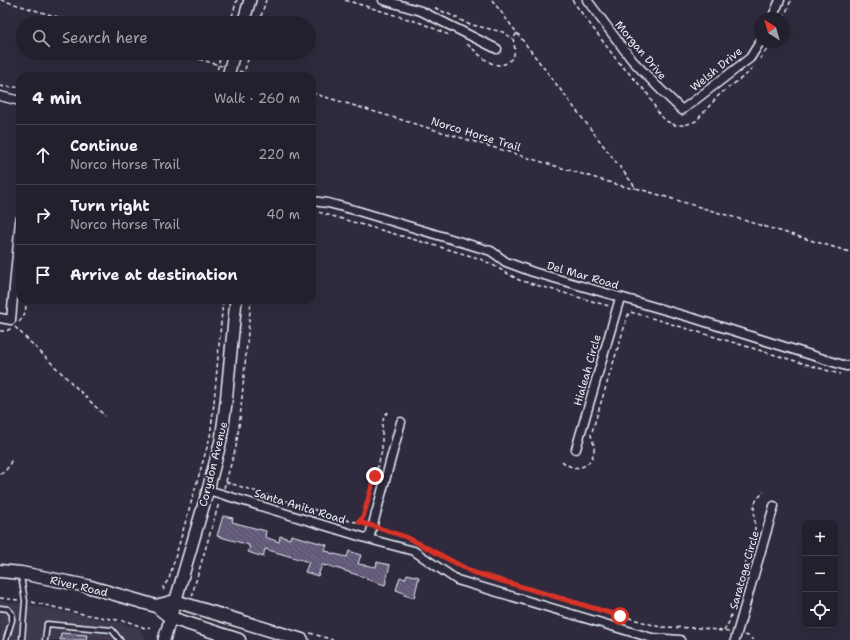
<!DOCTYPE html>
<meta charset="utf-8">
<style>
body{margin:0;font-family:"Shantell Sans",sans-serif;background:#2f2d3a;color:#f1f3f6}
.controls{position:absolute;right:12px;bottom:12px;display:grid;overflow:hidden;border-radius:8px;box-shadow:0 4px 16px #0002}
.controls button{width:36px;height:36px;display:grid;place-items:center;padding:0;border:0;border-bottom:1px solid #403e4a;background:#23202e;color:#f1f3f6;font:20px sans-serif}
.compass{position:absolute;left:754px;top:12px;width:36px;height:36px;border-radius:50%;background:#23202e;box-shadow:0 4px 16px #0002;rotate:323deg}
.stop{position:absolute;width:12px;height:12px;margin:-9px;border:3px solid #d93025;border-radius:50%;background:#fff}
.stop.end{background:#d93025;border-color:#fff;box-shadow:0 1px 4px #0008}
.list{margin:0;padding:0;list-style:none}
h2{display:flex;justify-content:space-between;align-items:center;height:52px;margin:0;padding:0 16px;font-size:17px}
h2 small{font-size:13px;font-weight:400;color:#a3a3aa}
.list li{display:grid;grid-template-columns:26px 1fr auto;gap:12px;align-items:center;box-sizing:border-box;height:60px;padding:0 16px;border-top:1px solid #403e4a}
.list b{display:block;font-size:15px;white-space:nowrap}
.list p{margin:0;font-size:13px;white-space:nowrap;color:#a3a3aa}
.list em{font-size:13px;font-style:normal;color:#a3a3aa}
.icon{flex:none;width:22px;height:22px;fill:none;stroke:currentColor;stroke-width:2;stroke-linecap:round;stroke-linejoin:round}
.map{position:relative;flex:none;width:850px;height:640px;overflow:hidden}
.search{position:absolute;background:#23202e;box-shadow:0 4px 16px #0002;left:16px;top:16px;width:300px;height:44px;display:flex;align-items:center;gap:10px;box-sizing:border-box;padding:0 14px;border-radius:22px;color:#a3a3aa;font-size:15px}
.panel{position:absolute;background:#23202e;box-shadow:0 4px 16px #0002;left:16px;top:72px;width:300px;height:232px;border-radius:12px}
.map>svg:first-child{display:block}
.built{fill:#3e384e}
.building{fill:url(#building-back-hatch);stroke:#e8f1f8}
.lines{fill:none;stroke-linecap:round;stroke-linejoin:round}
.service-casing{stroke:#e8f1f8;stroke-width:7}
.minor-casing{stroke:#e8f1f8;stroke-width:11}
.secondary-casing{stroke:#e8f1f8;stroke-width:14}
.primary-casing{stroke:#e8f1f8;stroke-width:15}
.path{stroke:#e8f1f8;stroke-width:1.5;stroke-dasharray:4 3;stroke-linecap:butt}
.service{stroke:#2f2a3d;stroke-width:4}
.minor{stroke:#2f2a3d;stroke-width:8}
.secondary{stroke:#2f2a3d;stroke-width:11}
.primary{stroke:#2f2a3d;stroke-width:12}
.route{stroke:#d93025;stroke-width:5}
.labels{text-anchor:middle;stroke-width:3.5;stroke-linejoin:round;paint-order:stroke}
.street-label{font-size:11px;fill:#e8f1f8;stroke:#2f2a3d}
</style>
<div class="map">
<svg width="850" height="640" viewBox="0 0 850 640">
<defs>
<pattern id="building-back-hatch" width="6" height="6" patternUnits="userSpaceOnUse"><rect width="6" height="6" fill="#605976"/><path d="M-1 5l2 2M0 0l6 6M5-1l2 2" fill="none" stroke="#77718a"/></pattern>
</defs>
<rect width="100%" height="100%" fill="#2f2a3d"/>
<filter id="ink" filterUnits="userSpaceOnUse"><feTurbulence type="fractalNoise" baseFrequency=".025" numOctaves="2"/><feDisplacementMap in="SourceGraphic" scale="8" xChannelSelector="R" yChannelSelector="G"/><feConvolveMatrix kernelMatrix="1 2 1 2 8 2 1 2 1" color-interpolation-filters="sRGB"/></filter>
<g filter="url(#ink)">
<path class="built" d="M0,601L41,607L122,623L139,628L146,638L145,640H0Z"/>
<path class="building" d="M223,516L233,518L232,522L266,531L265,537L279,542L280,536L290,539L291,535L327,545L325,551L330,552V553L347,557L349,551L361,555L358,564L376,567L377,562L390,565L385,585L366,579L367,578L326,565V566L322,565L318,576L305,572L309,562L265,549L263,557L248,552L250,547L248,546L249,545L217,536Z
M407,574L419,577L414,598L404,595V593L396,590L400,577L405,579Z
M61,633L87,635L86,640H60Z"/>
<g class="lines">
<g class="service-casing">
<path id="service" d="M21,576L25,601L22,640
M0,608L8,609L12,614V620L6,640
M45,640L47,624L112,630L120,640"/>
</g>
<g class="minor-casing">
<path id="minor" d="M383,0L421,11L497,49
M587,0L632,60L658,87L682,110L750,58L760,42
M772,18L780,0
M0,96L20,101
M312,201L328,203L358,211L491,251L506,262L533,272L696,319L846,366H850
M0,318L11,320L20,220
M576,449L620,298
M208,490L369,539L414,551L457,580L652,638L680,640
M369,539L401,422
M735,640L774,506"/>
</g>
<g class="secondary-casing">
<path id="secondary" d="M243,23L250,0
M228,76L234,53
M164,640L208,490L221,440L226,403L236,300"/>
</g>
<g class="primary-casing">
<path id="primary" d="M0,571L21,573L87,586L125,597L156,606L171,618L239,640
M156,606L175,601L302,640"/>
</g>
<path class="path" d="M1,0L78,23
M345,0L421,23L449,35
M492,0L517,33L513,39
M572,0L616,59L647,93L659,114L666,121L675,125H685L696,121L720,94L747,74L753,67
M435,8L455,17L468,24L503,32L513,39C515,48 517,55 508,62C492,73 477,50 465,43
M784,18L791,0
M230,23L237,0
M259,23L266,0
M517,33L636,188L850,252
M179,53L222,66
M760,59L772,42
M239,71L256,76
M216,76L221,53
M243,76L250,53
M0,86L6,87H20
M312,93L622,186L631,188H636
M312,212H318L405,237L478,258L491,264L519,280L609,306
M19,322C26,315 26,309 26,300
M15,327L105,416
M0,331H6L12,328
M562,461C574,473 592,468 594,450C595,445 592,440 591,435L628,315L630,312L638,314L829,371L840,374
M0,474C7,472 9,465 12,459
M226,482L350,521L364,523
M224,488L236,447L240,419L251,300
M359,522L363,517L368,502L382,451V426L384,416L390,410
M379,528L406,537L420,544L473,572L660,627L702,628L729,632
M164,590L163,587L169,579L210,437L214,403L223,300
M192,596L193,595V591L219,503
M0,598L18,600
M32,602L83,614L129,622L145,628L150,627
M724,631L729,622L755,529L754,505L757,499L764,492
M310,633L333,640
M745,635L748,636L753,640"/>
<use href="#service" class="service"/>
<use href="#minor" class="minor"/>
<use href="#secondary" class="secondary"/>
<use href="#primary" class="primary"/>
</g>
</g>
<g class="lines" filter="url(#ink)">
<path class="route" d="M375,476L363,517L359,522L373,526L406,537L420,544L472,572L620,616"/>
</g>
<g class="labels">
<g class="street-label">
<text transform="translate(641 50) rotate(50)" y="4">Morgan Drive</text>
<text transform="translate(716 69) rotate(-39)" y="4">Welsh Drive</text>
<text transform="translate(476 134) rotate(17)" y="4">Norco Horse Trail</text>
<text transform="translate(583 275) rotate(16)" y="4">Del Mar Road</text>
<text transform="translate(587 370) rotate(-74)" y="4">Hialeah Circle</text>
<text transform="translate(213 464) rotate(-76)" y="4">Corydon Avenue</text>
<text transform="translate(300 506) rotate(17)" y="4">Santa Anita Road</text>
<text transform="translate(744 570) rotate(-74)" y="4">Saratoga Circle</text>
<text transform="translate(79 586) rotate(13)" y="4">River Road</text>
</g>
</g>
</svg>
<div class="controls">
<button>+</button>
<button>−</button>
<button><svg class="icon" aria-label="locate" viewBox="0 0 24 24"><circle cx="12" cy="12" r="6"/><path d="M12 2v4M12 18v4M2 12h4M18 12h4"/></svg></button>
</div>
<svg class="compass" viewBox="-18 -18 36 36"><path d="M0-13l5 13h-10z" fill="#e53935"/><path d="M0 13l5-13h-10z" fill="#a3a3aa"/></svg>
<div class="stop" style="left:620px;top:616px"></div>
<div class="stop end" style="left:375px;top:476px"></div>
<div class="search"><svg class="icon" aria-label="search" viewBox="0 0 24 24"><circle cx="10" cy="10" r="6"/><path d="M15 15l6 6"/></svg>Search here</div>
<section class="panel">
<h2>4 min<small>Walk · 260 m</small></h2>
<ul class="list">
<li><svg class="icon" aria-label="ahead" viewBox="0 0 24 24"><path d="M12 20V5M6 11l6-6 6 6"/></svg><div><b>Continue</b><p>Norco Horse Trail</p></div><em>220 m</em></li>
<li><svg class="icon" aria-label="right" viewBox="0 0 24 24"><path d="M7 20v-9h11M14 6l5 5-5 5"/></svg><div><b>Turn right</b><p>Norco Horse Trail</p></div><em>40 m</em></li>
<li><svg class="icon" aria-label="arrive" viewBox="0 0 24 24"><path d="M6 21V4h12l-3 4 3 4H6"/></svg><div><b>Arrive at destination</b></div></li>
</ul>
</section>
</div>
